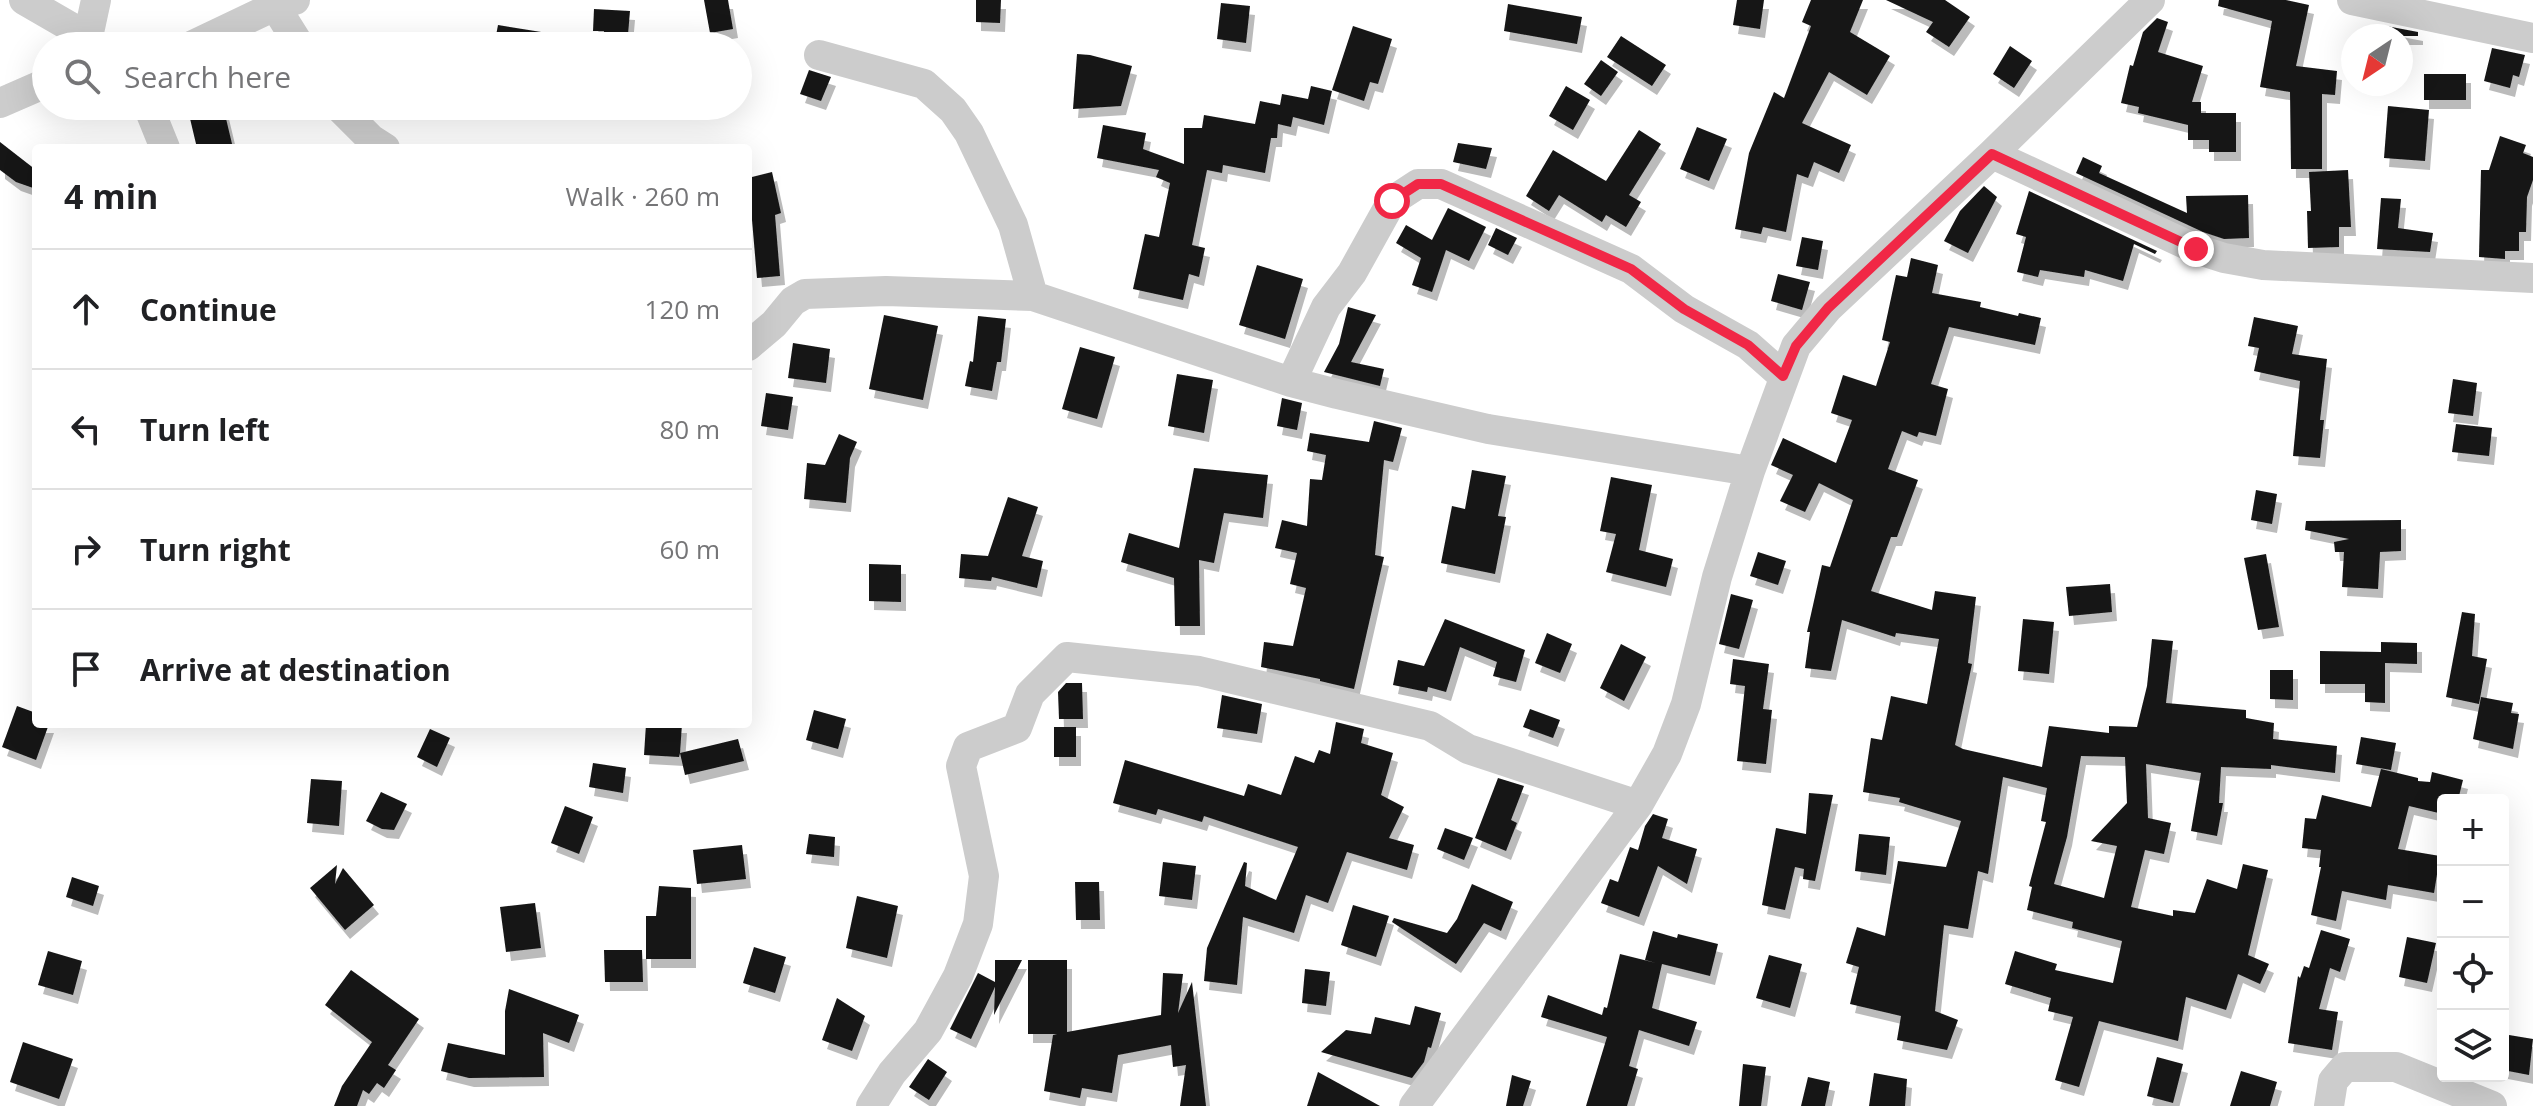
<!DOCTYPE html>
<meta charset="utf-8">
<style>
body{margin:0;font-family:"Open Sans",sans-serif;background:#f6f6f6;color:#202124}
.controls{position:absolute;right:24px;bottom:24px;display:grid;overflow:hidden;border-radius:8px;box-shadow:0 8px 32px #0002}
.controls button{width:72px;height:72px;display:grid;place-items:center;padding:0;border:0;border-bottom:2px solid #e0e0e0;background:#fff;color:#202124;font:40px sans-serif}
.compass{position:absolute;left:2341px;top:24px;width:72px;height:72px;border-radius:50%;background:#fff;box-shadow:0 8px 32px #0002;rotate:215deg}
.stop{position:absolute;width:24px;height:24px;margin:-18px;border:6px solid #f12746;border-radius:50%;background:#fff}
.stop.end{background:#f12746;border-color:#fff;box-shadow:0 2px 8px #0008}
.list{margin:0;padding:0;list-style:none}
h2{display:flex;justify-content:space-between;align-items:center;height:104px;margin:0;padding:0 32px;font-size:34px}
h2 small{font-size:26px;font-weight:400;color:#757577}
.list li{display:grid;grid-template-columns:52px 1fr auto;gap:24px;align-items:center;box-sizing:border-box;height:120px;padding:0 32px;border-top:2px solid #e0e0e0}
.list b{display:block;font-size:30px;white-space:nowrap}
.list em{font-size:26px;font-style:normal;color:#757577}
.icon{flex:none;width:44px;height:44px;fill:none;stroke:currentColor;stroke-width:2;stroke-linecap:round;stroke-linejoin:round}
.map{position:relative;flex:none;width:2533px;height:1106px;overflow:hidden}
.search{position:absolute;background:#fff;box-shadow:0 8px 32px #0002;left:32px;top:32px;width:720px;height:88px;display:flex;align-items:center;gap:20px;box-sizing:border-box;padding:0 28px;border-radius:44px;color:#757577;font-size:30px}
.panel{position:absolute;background:#fff;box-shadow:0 8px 32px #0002;left:32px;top:144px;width:720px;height:584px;border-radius:8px}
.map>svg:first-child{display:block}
.building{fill:#161616;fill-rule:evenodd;filter:url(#shadow)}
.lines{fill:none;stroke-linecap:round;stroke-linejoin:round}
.street{stroke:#ccc;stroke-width:30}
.route{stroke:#f12746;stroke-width:10}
</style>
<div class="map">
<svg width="2533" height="1106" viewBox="0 0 2533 1106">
<defs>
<filter id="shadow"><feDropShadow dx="5" dy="9" stdDeviation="0" flood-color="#0004"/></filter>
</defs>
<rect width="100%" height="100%" fill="#fff"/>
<path class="building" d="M704,0H728L733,29L710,33Z
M976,0H1001L1000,23L976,22Z
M1737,0H1764L1760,29L1733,25Z
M1811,0H1863L1850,32L1890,56L1867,95L1829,72L1802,123L1851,145L1839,173L1814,162L1808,178L1797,174L1786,232L1763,227L1761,234L1735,229L1749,153L1774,92L1784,98L1811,26L1802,22Z
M1886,0H1945L1970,17L1949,47L1926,32L1933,22Z
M2219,0H2286L2309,5L2296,66L2337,71L2335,95L2322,94V169H2291L2290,92L2260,87L2272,21L2218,6Z
M1221,3L1250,6L1246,43L1217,39Z
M1508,4L1582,17L1577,44L1504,31Z
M594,9L630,11L627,46L603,44L604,31H593Z
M2157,18L2168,22L2158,52L2203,66L2192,102H2201V113H2236V152H2209V140H2188V125L2138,113L2139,107L2121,103L2130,65L2133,66L2143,32Z
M498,25L560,35L559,46H494Z
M2381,25L2418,32V36H2379Z
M1353,26L1392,39L1378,84L1370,82L1364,101L1332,90Z
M1621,36L1666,65L1652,86L1607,57Z
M2010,46L2032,61L2014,88L1993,74Z
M2492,48L2525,55L2519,77L2513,75L2510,88L2484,81Z
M1077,54L1090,55L1132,66L1121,106L1073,109Z
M1601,60L1618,72L1601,96L1584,84Z
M809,70L831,77L821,101L800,94Z
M2424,74H2466V100H2424Z
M1311,86L1332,91L1324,125L1293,117L1291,127L1278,124L1277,138H1271L1265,173L1223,165L1222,173L1207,170L1192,245L1205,248L1199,277L1189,274L1183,300L1133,289L1145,234L1159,237L1170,183L1156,177L1159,170L1097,158L1103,125L1146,133L1143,149L1184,164V128H1202L1204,115L1255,124L1260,101L1280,105L1282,94L1308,99Z
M1566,86L1590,100L1573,130L1549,116Z
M187,106H223L233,148H197Z
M2388,106L2429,110L2425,161L2384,158Z
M1697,127L1727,139L1709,181L1680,169Z
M1639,130L1661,144L1629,195L1641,202L1626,227L1606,215L1602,222L1559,195L1549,211L1526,196L1553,150L1606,181Z
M2500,136L2526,145L2523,153L2533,157V180L2527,197L2526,232H2519V251H2505V259L2479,257L2481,170H2489Z
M0,142L36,170V189L16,182L0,170Z
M1458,143L1492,148L1486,169L1453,162Z
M2083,157L2102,166L2099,173L2187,213L2186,196L2248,195L2249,238L2224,239L2203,232L2076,173Z
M2348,170L2351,227H2339V247L2308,248L2307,211H2311L2309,172Z
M772,172L781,213L775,215L780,276L757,278L752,220L748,221V178Z
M1984,186L1997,197L1968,253L1944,241L1960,211Z
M2029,191L2157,251L2155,254L2134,244L2123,281L2085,270L2084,277L2040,270L2038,277L2017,272L2026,237L2016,234Z
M2381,198L2401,199L2398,228L2433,233L2430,252L2377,249Z
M1448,208L1486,227L1469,261L1446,250L1432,292L1412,285L1421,258L1396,243L1406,225L1432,240Z
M1496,228L1517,238L1508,255L1488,245Z
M1802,237L1823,241L1818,270L1796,266Z
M1911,258L1938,265L1932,293L1981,302L1980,307L2018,316L2019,313L2041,318L2035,345L1949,327L1931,384L1948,389L1936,436L1919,432L1917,437L1902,431L1888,469L1918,480L1897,537H1891L1871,591L1932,610L1935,591L1976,597L1968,663L1972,664L1955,745L1963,749L2042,767L2049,726L2109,733V726L2137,727L2147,686L2152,639L2173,641L2166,703L2246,710V718L2274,723L2273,739L2337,746L2335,773L2271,765V769L2221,767L2219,803H2223L2217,836L2191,831L2201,773L2146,764L2148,818L2171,823L2164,854L2145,850L2131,907L2173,916V910L2195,913L2207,879L2237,889L2243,864L2268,870L2248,955L2269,964L2260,984L2238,974L2226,1010L2186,997L2178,1041L2099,1021L2079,1087L2055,1080L2073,1017L2048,1011L2051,998L2005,984L2015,951L2057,964L2055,970L2113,983L2122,941L2072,928L2073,922L2027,910L2032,887L2029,886L2046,822L2041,821L2047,788L2003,777L1988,874L1978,871L1968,929L1944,925L1935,1011L1958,1020L1947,1050L1897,1040L1901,1016L1850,1004L1859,967L1846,963L1857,927L1885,936L1898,861L1946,867L1961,821L1899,802L1900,798L1863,792L1871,738L1882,740L1891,696L1927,704L1939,639L1896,633L1895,637L1842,620L1831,671L1805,668L1810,632H1807L1822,565L1830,567L1853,500L1819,483L1805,512L1780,501L1793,475L1771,465L1783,438L1836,463L1852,420L1831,413L1843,375L1876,386L1890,342L1882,340L1896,275L1907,277ZM2081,756L2125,757L2127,803L2091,841L2117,846L2104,898L2054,884L2067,837Z
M1257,265L1303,279L1285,339L1239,325Z
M1778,274L1810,282L1802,310L1771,301Z
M1348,307L1376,315L1351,362L1384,369L1380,386L1324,372L1339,344Z
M884,315L938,326L923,400L869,389Z
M978,316L1006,319L1001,362H997L992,391L965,386L970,361L973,362Z
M2254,317L2298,326L2292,354L2327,359L2320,420H2324L2320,458L2293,456L2300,381L2254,371L2259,348L2248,346Z
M793,343L830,349L826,383L788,378Z
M1080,347L1115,357L1097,419L1062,409Z
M1177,374L1213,380L1204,433L1168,426Z
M2453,379L2477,383L2473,416L2448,413Z
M766,393L793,397L788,430L761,426Z
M1282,398L1302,403L1297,430L1277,426Z
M1374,421L1402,428L1393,462L1384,460L1375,555L1384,557L1354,689L1320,681V679L1261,667L1264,642L1293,646L1306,588L1290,584L1297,553L1275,548L1282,520L1307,526L1310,479L1322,480L1326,455L1307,451L1310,433L1369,442Z
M2456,424L2492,428L2489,456L2452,452Z
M839,434L857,442L850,458L846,503L804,499L807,463L825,465Z
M1194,468L1268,475L1263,518L1224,513L1214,563L1199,560L1200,626H1175L1174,578L1121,562L1129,533L1179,548Z
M1472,470L1506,476L1498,516L1506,517L1495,574L1441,563L1452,506L1465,509Z
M1611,477L1652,485L1639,550L1673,559L1666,587L1606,572L1616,534L1600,531Z
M2256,490L2277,494L2272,524L2251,520Z
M1008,497L1038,507L1022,556L1043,561L1037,588L992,577L991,581L959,578L961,554L988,556Z
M2401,520V551L2380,552L2378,589L2342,587L2344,552H2335L2334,542L2349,539L2305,530L2306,521Z
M1758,552L1786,561L1778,585L1750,576Z
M2266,554L2279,627L2258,630L2244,558Z
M869,564L901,565V602L869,601Z
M2110,584L2112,612L2069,616L2066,587Z
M1731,594L1753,600L1739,649L1719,644Z
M2462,612L2475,614L2472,656L2487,659L2479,704L2446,697Z
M1445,619L1525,650L1516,682L1493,676L1497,662L1460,647L1446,692L1428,687L1427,692L1393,685L1398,660L1424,666Z
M2023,619L2054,622L2049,674L2018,671Z
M1547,633L1572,644L1560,673L1535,663Z
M2381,642L2417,643V664L2385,663V703L2365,702V684H2320V651L2381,652Z
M1621,644L1646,657L1624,701L1600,688Z
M1733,659L1769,664L1763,709L1772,710L1766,764L1737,761L1745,686L1730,684Z
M2270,670H2293V700L2270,699Z
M1066,683H1082L1083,719H1059L1058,692Z
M1222,695L1262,704L1257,734L1217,728Z
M2481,697L2513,703L2511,713L2519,714L2513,749L2473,739Z
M17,706L36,713V724H49L36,760L2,747Z
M1530,709L1560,720L1553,738L1523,727Z
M814,710L846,719L838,749L806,740Z
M1336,722L1364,729L1361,743L1393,753L1381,795L1404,807L1389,838L1414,845L1407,870L1347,852L1328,903L1306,895L1294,933L1243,917L1237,985L1204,981L1207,948L1244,862L1247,863L1245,886L1276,900L1298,847L1204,816L1202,822L1158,809L1156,815L1113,803L1125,760L1244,796L1248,784L1281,795L1295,756L1314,763L1319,750L1330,754Z
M646,724H682L680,753L738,739L744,761L685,775L680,753L679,757L644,755Z
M1054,727H1076V757H1054Z
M430,729L450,738L437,767L417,757Z
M2361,737L2396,743L2391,770L2356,764Z
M593,763L626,768L623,793L589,787Z
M2381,769L2418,778V781L2430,782L2432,772L2463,780L2458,800H2443V814L2409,806L2398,849L2440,856L2434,893L2388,885L2386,900L2342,891L2336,921L2311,915L2321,867H2319L2321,850L2302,848L2305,818L2316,819L2322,795L2371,807Z
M1498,778L1524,786L1511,820L1517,823L1506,851L1475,838Z
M311,779L342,781L339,826L307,823Z
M381,792L407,804L394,830L382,829L366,821Z
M1809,793L1833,795L1815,881L1803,879L1804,869L1795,867L1785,910L1762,905L1776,828L1806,834Z
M565,806L593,817L579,854L551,843Z
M1653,814L1668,819L1662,838L1697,849L1687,884L1658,866L1639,917L1601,903L1610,879L1618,882L1630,847L1638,850L1645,826Z
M1445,828L1473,838L1464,860L1437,849Z
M809,834L835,837L834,857L806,854Z
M1859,834L1890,837L1886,875L1855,871Z
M742,845L746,879L697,884L693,850Z
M1163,862L1196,866L1192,900L1159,896Z
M337,865L335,884L343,868L374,905L345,930L310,888Z
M72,877L99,886L93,906L66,897Z
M1075,882H1099L1100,920H1076Z
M1472,884L1513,902L1501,931L1484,923L1456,964L1392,922L1394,918L1447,933L1457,919Z
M659,886L691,888V959H646V916H656Z
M857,896L898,906L887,958L846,948Z
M535,903L541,948L506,952L500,907Z
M1353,905L1389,916L1376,957L1341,945Z
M2321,930L2350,939L2340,972L2330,968L2319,1009L2338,1012L2332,1050L2288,1043L2298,976L2300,978L2304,966L2309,968Z
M1653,931L1677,938L1678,934L1718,944L1710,976L1662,964L1652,1008L1697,1022L1689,1046L1639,1030L1629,1066L1638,1069L1627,1106H1586L1607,1037L1541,1017L1548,995L1602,1015L1604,1007L1607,1008L1620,954L1656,963L1645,960Z
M2407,937L2436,943L2427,983L2399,977Z
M754,947L786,957L775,993L743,983Z
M604,950H642L643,982H605Z
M48,951L82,961L73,995L38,985Z
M1769,955L1802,964L1790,1008L1756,998Z
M995,960H1022L994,1015L995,987L971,1039L950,1029L978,973L995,982Z
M1028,960H1067V1032L1161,1015L1163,973L1183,974L1178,1013L1192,982L1206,1106H1180L1186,1065L1173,1067L1171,1045L1118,1055L1112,1093L1082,1088L1080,1098L1044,1091L1053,1035L1057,1034H1028Z
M1305,969L1330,972L1326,1006L1302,1003Z
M351,970L419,1019L388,1065L396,1070L384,1088L377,1083L369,1094L363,1090L357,1106H334L342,1086L372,1042L325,1005Z
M509,989L579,1015L569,1043L543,1033L544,1077L469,1078L441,1071L448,1043L505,1055V1011Z
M837,998L865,1016L852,1051L822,1040Z
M1415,1006L1441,1013L1431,1048L1428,1047L1424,1062L1412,1078L1321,1052L1346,1030L1371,1034L1375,1017L1410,1025Z
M2503,1034L2533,1039L2529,1075L2503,1070Z
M23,1042L73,1059L59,1099L10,1082Z
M2157,1057L2183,1064L2173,1103L2147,1096Z
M928,1059L947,1072L929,1100L909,1087Z
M1743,1064L1766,1067L1761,1106H1739Z
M2241,1071L2277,1082L2270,1106H2230Z
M1318,1072L1380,1106H1307Z
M1874,1073L1907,1079L1905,1106H1869Z
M1512,1075L1531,1081L1523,1106H1506Z
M1808,1077L1830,1082L1825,1106H1801Z"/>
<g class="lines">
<path class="street" d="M24,0L88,37
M2352,0L2533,38
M275,6L300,46
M93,46L88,37L96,0
M191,46L275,6L295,0
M819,55L924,84L953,110L969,133L1013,225L1033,296
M0,103L46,83
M148,106L165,148
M338,106L371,139L385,148
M1992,154L2196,249L2224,258L2263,265L2533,278
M748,346L774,324L793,301L805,294L886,291L1033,296L1291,382L1337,394L1488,429L1750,471
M1291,382L1326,307L1352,273L1392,201L1418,184H1441L1631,269L1684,309L1748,345L1783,376
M871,1106L892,1073L928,1031L958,976L978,924L984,876L961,766L968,747L1017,728L1030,694L1067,657L1199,671L1430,726L1468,749L1638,805
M1414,1106L1638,805L1667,754L1686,704L1717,577L1750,471L1796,346L1828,308L1992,154L2150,0
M2329,1106L2333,1081L2345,1067H2396L2492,1106"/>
</g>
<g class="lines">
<path class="route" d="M1392,201L1418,184H1441L1631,269L1684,309L1748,345L1783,376L1796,346L1828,308L1992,154L2196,249"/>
</g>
</svg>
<div class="controls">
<button>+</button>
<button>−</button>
<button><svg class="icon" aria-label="locate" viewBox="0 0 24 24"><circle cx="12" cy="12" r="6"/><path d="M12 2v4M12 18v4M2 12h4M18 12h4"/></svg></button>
<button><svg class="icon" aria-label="layers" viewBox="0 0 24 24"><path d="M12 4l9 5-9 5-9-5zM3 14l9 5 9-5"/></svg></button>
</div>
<svg class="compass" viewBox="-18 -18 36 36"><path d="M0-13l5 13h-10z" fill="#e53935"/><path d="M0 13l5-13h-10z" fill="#757577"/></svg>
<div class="stop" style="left:1392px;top:201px"></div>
<div class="stop end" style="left:2196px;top:249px"></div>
<div class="search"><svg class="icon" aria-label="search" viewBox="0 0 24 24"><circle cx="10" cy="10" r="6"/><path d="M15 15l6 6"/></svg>Search here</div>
<section class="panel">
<h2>4 min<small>Walk · 260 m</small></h2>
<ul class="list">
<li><svg class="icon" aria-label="ahead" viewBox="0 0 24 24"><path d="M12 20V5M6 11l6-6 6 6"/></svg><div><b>Continue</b></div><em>120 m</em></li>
<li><svg class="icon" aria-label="left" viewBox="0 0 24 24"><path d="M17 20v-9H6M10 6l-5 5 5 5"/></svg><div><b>Turn left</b></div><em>80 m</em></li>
<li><svg class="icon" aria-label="right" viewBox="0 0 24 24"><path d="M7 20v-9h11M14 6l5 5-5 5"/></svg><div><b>Turn right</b></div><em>60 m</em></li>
<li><svg class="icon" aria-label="arrive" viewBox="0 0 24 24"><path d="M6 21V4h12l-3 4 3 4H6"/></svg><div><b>Arrive at destination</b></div></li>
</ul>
</section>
</div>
